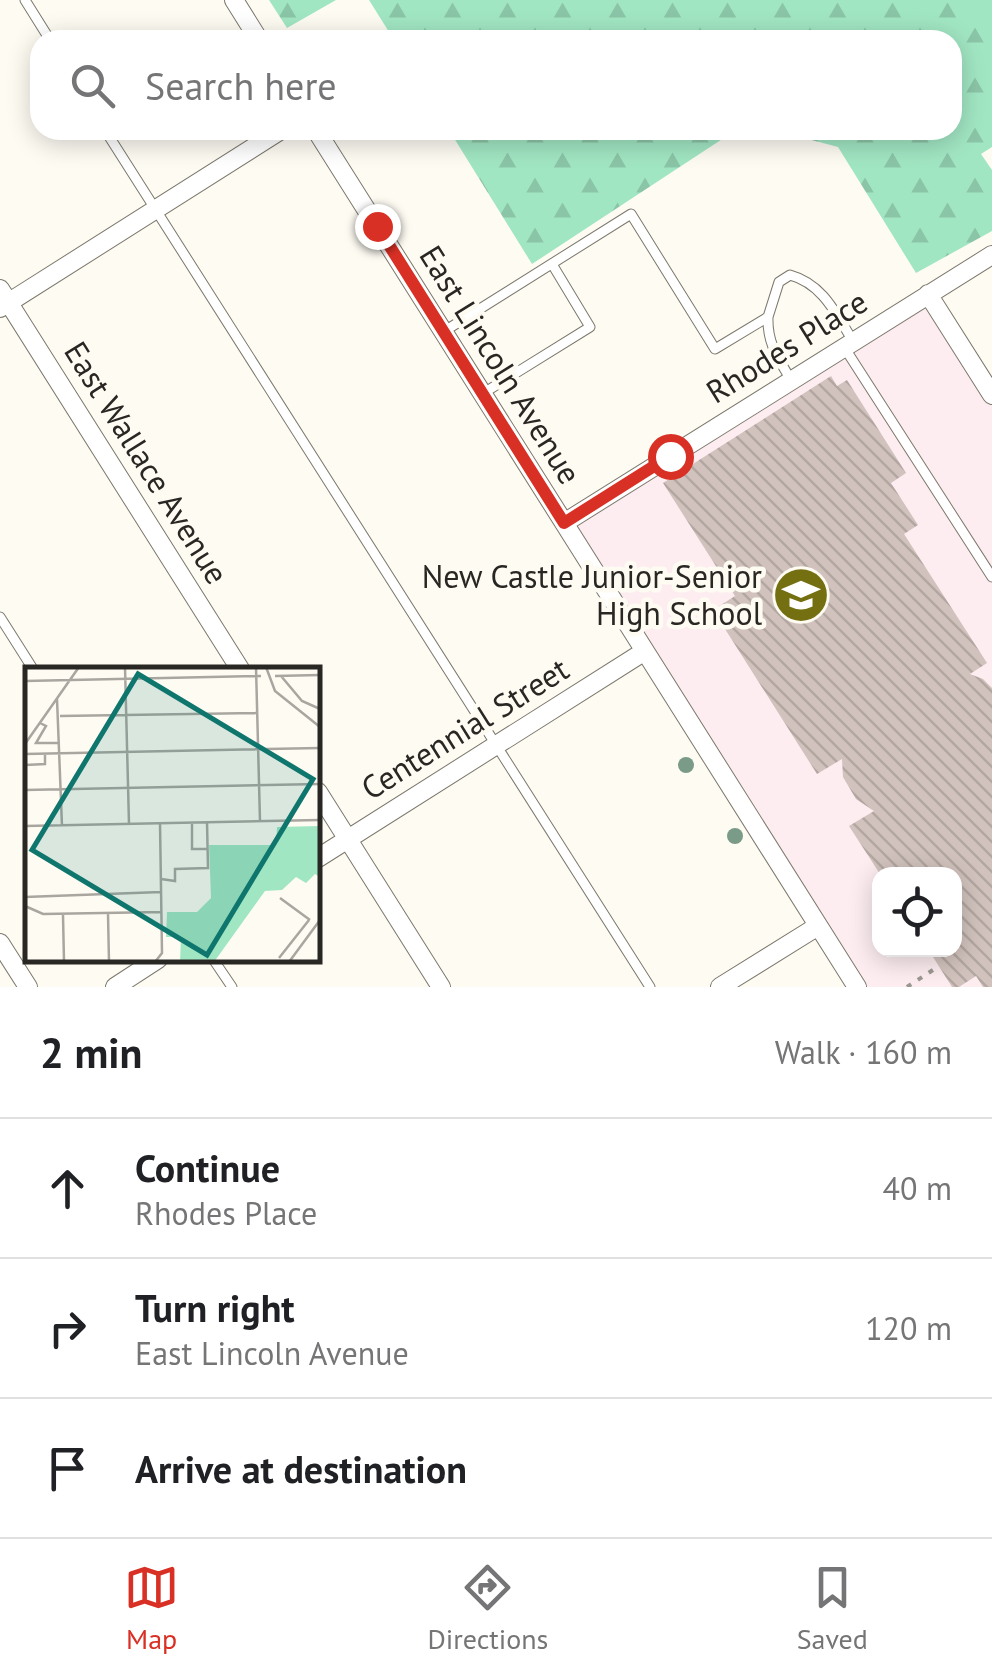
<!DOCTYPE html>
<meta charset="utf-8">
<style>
body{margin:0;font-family:"PT Sans",sans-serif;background:#f6f6f6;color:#202124}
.controls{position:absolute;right:30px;bottom:30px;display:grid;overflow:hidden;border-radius:20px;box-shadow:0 5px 25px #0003}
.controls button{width:90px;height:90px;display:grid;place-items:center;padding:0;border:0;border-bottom:2px solid #e0e0e0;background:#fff;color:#202124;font:50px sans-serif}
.stop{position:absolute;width:30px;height:30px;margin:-22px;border:8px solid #d93025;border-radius:50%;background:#fff}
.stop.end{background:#d93025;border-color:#fff;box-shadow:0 2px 10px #0008}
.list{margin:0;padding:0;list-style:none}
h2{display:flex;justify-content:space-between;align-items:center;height:130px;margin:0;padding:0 40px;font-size:42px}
h2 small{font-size:32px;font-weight:400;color:#757577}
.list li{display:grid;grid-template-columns:65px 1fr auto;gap:30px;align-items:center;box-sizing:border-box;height:140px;padding:0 40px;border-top:2px solid #e0e0e0}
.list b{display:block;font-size:38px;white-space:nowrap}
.list p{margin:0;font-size:32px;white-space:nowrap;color:#757577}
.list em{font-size:32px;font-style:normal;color:#757577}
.icon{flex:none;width:55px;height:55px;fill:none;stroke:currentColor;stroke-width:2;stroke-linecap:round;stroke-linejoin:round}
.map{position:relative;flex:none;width:992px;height:987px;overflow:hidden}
.search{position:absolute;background:#fff;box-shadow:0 5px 25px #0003;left:30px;right:30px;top:30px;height:110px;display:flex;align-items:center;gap:25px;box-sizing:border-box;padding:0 35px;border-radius:30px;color:#757577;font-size:38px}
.sheet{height:550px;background:#fff}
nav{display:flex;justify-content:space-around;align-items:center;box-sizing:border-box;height:140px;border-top:2px solid #e0e0e0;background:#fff;font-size:28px;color:#757577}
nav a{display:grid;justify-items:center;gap:5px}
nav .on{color:#d93025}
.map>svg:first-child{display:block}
.education{fill:#fdedf1;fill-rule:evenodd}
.forest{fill:url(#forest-firs)}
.building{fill:url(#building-back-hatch)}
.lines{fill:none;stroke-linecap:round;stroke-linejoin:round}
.service-casing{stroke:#7c786c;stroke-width:11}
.minor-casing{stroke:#7c786c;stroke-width:20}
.path{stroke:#9b9892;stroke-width:4;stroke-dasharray:5 8;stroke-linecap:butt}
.service{stroke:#fff;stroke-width:9}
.minor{stroke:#fff;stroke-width:18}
.tree{fill:#7b9b89}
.route{stroke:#d93025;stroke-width:12}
.labels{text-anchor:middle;stroke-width:9;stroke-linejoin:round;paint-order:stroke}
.street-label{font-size:32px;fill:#292723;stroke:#fefbf3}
.poi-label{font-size:32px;fill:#292723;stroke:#fefbf3;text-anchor:end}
.inset-road{fill:none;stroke:#a9a6a0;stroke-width:2.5}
.view{fill:#0f766e;fill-opacity:0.15;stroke:#0f766e;stroke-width:5}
.inset-edge{fill:none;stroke:#292723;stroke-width:5}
</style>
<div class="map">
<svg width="992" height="987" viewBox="0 0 992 987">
<defs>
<pattern id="forest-firs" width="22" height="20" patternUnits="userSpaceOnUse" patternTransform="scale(2.5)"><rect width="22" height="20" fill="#a1e6c3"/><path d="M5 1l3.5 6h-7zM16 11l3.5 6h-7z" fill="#8bc5a7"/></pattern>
<pattern id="building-back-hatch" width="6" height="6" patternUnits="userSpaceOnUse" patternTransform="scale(2.5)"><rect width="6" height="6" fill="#d1c2bd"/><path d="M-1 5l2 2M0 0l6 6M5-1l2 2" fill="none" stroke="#b3a7a2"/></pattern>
</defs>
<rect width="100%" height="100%" fill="#fefbf3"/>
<path class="education" d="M928,294L992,396V987H857L564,523ZM880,874H954V949H880Z"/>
<path class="forest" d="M269,0H336L287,28Z
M369,0H992V147L981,154L992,170V231L916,273L838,147L774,130H952V40H394Z
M449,130H736L532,264Z"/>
<path class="building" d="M831,376L837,386L847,380L906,473L891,483L918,525L904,534L987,663L970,674L983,679L992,688V987H983L976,976L959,987H952L928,949H954V874H880L849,826L874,811L856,799L843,777L842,759L817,774L713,610L735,596L663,483Z"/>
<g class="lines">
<g class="service-casing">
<path id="service" d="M25,0L50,40
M105,130L650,987
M768,317L779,282L790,275C823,284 836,314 853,341
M443,332L631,214L715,349L768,317C767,343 778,358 791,380
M844,347L992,577
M482,394L590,327L552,264
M0,617L33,669
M213,959L232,987"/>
</g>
<g class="minor-casing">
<path id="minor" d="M234,0L259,40
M316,130L857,987
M0,289L240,669
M928,294L992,395
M0,308L281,130
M564,523L992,255
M318,792L441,987
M318,858L645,651
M0,943L28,987
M115,987L158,959
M720,987L818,926"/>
</g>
<path class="path" d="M907,987L939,966"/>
<use href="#service" class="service"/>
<use href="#minor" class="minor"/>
</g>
<g class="tree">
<circle cx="686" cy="765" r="8"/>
<circle cx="735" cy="836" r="8"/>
</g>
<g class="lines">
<path class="route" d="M377,226L564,523L670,456"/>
</g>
<defs>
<g id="school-disc" transform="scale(2.875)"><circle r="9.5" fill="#747012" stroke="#fefbf3"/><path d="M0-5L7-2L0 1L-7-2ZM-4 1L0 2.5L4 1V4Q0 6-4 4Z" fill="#fff"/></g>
</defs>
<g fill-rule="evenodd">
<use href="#school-disc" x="801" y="595"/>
</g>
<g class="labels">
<g class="street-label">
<text transform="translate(787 347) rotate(-32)" y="11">Rhodes Place</text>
<text transform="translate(500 365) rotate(58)" y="11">East Lincoln Avenue</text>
<text transform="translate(146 463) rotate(58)" y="11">East Wallace Avenue</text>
<text transform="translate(465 729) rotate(-32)" y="11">Centennial Street</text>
</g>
<g class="poi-label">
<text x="762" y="588">New Castle Junior-Senior<tspan x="762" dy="37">High School</tspan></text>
</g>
</g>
<g transform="translate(25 667)">
<rect width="295" height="295" fill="#fefbf3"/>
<path d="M295,159V210L290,207L281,216L271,210L257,223L240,224L189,295H155L156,270H141L142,245H172L186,231L184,178H251L252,160Z" fill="#a1e6c3"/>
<path class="inset-road" d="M100,0L104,157M231,0L235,154M241,0L250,24L295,60M250,9L295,8M256,9L277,34L295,42M0,14L236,9M32,32L37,159M35,49L232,46M15,56L21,59L11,76H35M0,77L54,0M0,87L295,81M0,98L20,97V86M0,123L295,117M167,156V182H182M0,159L295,153M136,212L150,214V202L183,201L182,155M0,230L136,225M255,231L285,253M0,239L18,247L137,245M83,247L84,295M38,248L39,295M254,291L284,253M130,295L137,286L135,156M264,295L295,253"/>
<path class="view" d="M113,7L288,112L182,288L7,183Z"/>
<rect width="295" height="295" class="inset-edge"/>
</g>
</svg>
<div class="controls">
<button><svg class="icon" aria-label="locate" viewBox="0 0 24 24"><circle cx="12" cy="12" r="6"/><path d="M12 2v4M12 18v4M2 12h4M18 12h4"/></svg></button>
</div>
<div class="stop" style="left:670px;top:456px"></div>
<div class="stop end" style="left:377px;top:226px"></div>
<div class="search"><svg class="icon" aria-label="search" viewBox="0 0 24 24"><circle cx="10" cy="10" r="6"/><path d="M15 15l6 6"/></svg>Search here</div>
</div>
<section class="sheet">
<h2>2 min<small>Walk · 160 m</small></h2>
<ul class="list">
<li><svg class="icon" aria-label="ahead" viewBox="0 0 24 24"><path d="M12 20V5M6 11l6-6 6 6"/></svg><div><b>Continue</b><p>Rhodes Place</p></div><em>40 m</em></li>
<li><svg class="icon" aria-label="right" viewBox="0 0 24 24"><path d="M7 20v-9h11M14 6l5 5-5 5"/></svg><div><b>Turn right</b><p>East Lincoln Avenue</p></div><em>120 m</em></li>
<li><svg class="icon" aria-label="arrive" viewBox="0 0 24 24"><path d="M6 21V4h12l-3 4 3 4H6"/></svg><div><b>Arrive at destination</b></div></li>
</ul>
</section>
<nav>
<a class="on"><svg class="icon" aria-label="map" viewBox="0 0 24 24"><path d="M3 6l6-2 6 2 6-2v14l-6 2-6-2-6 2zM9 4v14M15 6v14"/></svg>Map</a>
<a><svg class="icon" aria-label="directions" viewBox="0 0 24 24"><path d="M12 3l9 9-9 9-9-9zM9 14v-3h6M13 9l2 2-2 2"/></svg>Directions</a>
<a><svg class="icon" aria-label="saved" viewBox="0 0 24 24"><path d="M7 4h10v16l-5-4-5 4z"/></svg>Saved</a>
</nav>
